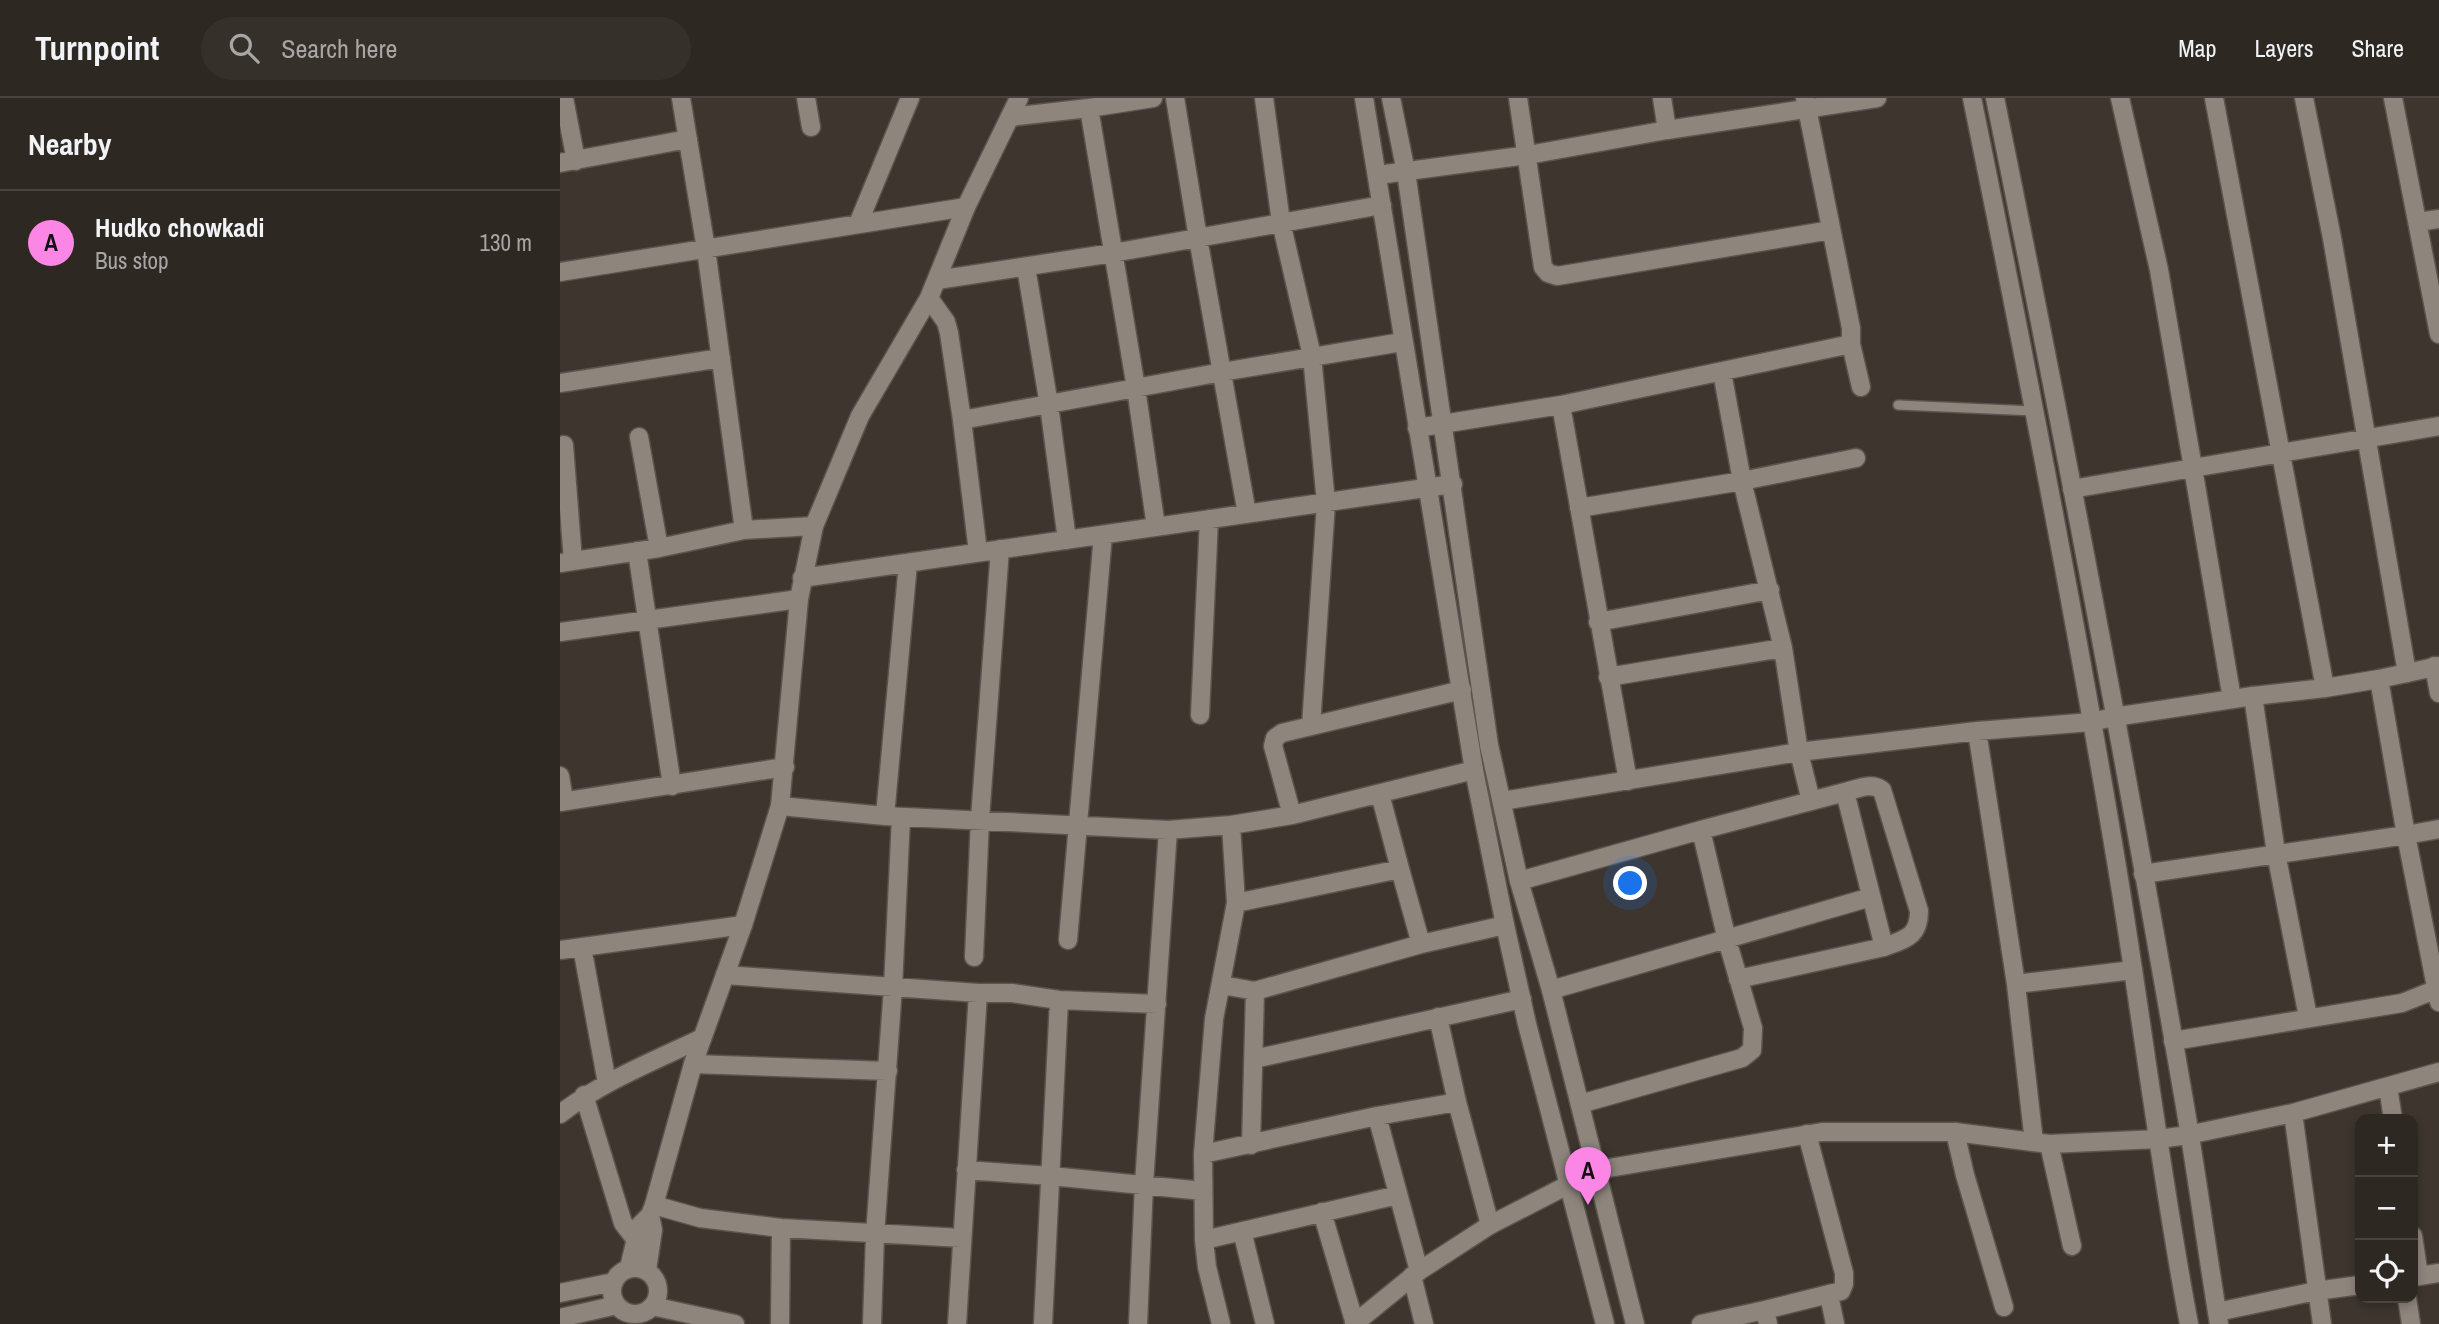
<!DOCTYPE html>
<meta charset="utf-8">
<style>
body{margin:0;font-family:"Archivo Narrow",sans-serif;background:#36302a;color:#f1f3f6}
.controls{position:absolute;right:21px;bottom:21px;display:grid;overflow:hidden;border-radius:14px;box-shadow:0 4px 10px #0003}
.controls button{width:63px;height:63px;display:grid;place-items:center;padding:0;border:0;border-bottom:2px solid #494440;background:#2e2822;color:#f1f3f6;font:35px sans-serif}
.you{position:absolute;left:1071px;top:786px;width:24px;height:24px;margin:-18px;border:5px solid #fff;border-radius:50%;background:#1a73e8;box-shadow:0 0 0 10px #1a73e833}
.badge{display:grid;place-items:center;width:46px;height:46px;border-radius:50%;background:#fb86e5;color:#111;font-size:23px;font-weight:700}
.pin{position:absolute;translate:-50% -58px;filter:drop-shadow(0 2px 4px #0008)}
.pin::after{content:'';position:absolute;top:37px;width:24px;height:21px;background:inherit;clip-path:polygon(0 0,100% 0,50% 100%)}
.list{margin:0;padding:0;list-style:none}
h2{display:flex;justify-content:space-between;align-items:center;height:91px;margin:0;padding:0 28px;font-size:30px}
h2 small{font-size:23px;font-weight:400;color:#a7a6a5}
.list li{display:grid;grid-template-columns:46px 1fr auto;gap:21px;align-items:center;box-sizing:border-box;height:105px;padding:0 28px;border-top:2px solid #494440}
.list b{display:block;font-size:26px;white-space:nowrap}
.list p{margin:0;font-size:23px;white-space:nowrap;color:#a7a6a5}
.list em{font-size:23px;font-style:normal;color:#a7a6a5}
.icon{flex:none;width:38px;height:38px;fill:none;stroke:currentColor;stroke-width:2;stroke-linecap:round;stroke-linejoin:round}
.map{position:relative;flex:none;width:1879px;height:1226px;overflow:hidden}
header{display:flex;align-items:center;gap:42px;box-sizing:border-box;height:98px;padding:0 35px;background:#2e2822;border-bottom:2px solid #494440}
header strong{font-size:33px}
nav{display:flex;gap:38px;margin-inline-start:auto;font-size:24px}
.search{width:490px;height:63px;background:#36302a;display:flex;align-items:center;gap:18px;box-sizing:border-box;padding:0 24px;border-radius:38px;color:#a7a6a5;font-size:26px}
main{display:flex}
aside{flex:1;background:#2e2822}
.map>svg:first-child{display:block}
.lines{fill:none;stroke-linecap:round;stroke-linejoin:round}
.service-casing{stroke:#5b544e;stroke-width:12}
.minor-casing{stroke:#5b544e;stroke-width:21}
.tertiary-casing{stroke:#5b544e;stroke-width:21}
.secondary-casing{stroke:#5b544e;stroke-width:21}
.service{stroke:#8e857d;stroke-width:9}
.minor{stroke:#8e857d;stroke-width:18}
.tertiary{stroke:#8e857d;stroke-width:18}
.secondary{stroke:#8e857d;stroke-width:18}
</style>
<header>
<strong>Turnpoint</strong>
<div class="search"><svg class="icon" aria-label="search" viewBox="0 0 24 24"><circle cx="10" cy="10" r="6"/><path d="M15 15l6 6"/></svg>Search here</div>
<nav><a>Map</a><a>Layers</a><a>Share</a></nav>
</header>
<main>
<aside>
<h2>Nearby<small></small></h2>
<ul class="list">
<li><span class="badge">A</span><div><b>Hudko chowkadi</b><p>Bus stop</p></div><em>130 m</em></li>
</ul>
</aside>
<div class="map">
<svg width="1879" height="1226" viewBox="0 0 1879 1226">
<rect width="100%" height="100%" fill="#3d352e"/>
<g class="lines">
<g class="service-casing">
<path id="service" d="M1338,307L1475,313"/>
</g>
<g class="minor-casing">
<path id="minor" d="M4,0L16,63
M121,0L146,151L184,432L254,428
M246,0L251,29
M615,0L638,140L687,416
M704,0L721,124L752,258L766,405L751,628
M958,0L983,169L988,175L997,178L1271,132
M1102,0L1107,32
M1560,0L1599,172L1633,370L1879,328
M1654,0L1765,590
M1744,0L1772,140L1847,575
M1833,0L1879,236
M529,10L576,290L596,429
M450,19L529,10L593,0
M0,65L128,41
M1858,124L1879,121
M298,126L350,0
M466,169L489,307L507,442
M0,174L406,109
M377,182L553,155L822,107
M369,200L386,224L389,235L402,322L662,274L842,244
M1291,246L1301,289
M0,285L161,260
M1001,307L1068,683
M402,322L418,454
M857,330L1001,307L1291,246V230L1245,0
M79,339L99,450
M4,347L13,463
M1512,391L1633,370L1672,601
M1019,410L1182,383L1296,360
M77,453L112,688
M0,465L99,450L184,432
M242,480L893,386
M1038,524L1210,492
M0,534L239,501
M1874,568L1879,595
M1048,579L1223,550
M1819,581L1846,737L1879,731
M1693,598L1716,755L1748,919
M640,617L649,421
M1417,633L1456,886L1474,1044
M0,678L4,703
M1285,694C1297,691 1311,684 1322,692L1359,813C1359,839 1345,841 1324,849
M942,703L1239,654L1223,550L1182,383L1162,274
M0,704L225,669
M220,708L325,718L608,732L584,1086L578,1226
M732,717L713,648L715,640L722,635L902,592
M325,718L348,465
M671,727L676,805L840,771L820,696
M608,732L671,727L732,717L914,672
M840,771L861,846
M1583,776L1846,737L1879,904
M959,783L1141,732
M508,842L543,437
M22,849L47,985
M0,852L183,827
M414,859L420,721L440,451
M165,877L418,895H452L499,902L597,906
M1178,881L1324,849L1285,694L1251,703
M1456,886L1573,872
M662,887L695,893L861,846L945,827
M991,892L1311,799
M878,919L897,1004
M1613,943L1842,905L1877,891
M694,961L962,901
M133,966L328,973
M1828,989L1833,1021
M24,997L63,1125L76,1142
M1020,1006L1182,960L1192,952L1193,930L1167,842L1141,732L1251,703L1239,654L1417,633L1531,624L1554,619
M1733,1015L1762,1226
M0,1016C43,983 94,963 142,940
M817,1018L859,1173
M1395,1034L1405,1077L1444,1209
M1628,1037L1733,1015L1879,974
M1489,1046L1512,1148
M691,1047L695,893
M643,1056L654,921L676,805
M406,1072L491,1078L643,1093
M94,1107L140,1120L221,1130
M762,1114L795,1226
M682,1133L705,1226
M1853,1138L1859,1178
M644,1142L838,1097
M852,1178L864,1226
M1853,1179L1879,1175
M1269,1197L1275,1226
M1847,1200L1851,1226
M1657,1214L1756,1193L1800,1187
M220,1226L221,1130L402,1140
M312,1226L315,1137L333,889L341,719
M397,1226L418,895
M483,1226L499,902
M661,1226L647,1169L644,1142L643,1056L817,1018L897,1004L930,1127
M1141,1226L1205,1212
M1208,1226L1205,1212L1281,1193L1284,1186V1175L1247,1036"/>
</g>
<g class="tertiary-casing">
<path id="tertiary" d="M1412,0C1465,260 1516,520 1559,781C1583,929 1601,1079 1629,1226
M1435,0C1502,329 1565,660 1622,991C1636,1069 1646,1148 1659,1226
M818,77L968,57L1107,32L1317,0
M1554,619L1693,598L1765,590L1819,581L1879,568
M69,1170L79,1128L90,1117L94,1107L133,966L183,827L220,708L239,501L254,428L300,318L369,200L406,109L459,0
M52 1193a23 23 0 1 1 46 0a23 23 0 1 1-46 0Z
M87,1172L93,1132L90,1117
M0,1195L54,1184
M92,1208L175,1226
M0,1220L57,1207
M794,1226L859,1173L930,1127L1037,1072L1262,1034H1395L1489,1046L1599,1041L1628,1037"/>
</g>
<g class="secondary-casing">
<path id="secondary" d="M804,0L914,672L945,827L967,926L1045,1226
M831,0L846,74L929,647L959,783L991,892L1075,1226"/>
</g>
<use href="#service" class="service"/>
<use href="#minor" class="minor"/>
<use href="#tertiary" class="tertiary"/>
<use href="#secondary" class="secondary"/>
</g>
</svg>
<div class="controls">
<button>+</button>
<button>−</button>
<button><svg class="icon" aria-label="locate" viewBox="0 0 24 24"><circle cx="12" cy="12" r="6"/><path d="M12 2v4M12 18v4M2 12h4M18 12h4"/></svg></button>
</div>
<div class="you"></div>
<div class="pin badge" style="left:1028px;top:1107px">A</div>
</div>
</main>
